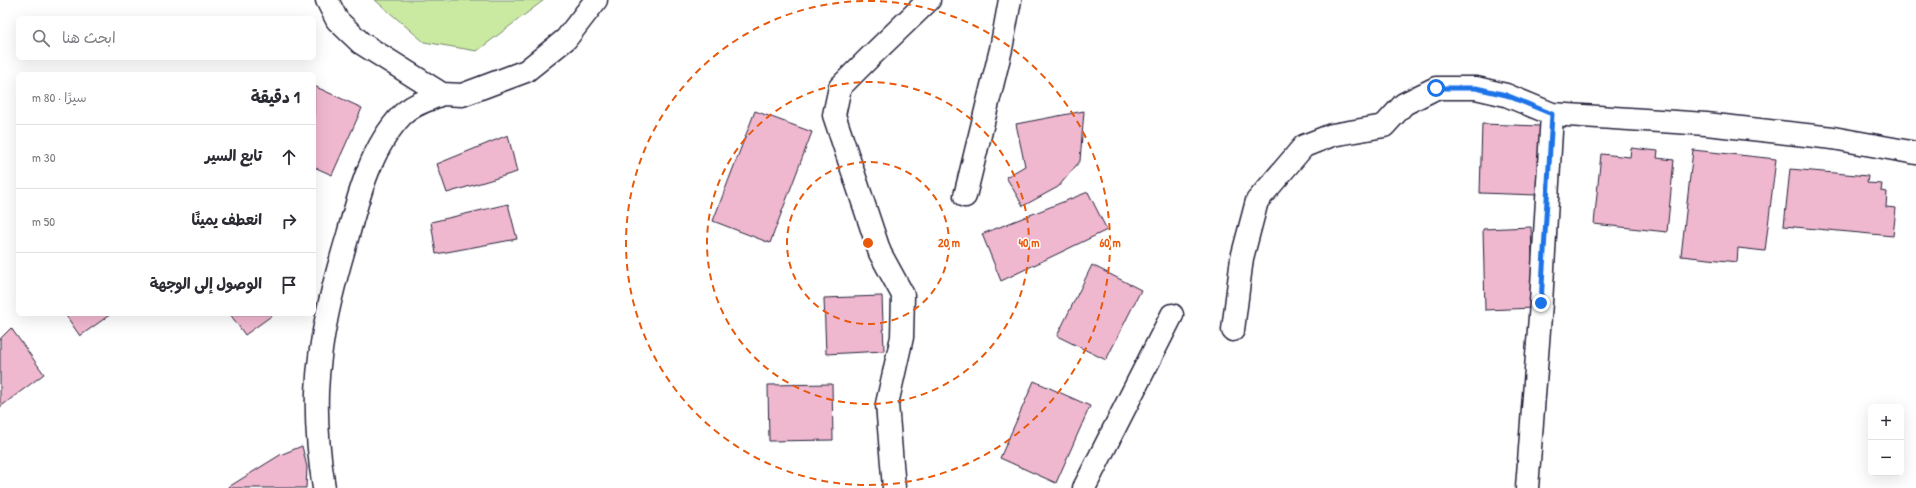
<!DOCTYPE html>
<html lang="ar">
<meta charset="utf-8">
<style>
body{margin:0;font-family:"Patrick Hand","Playpen Sans Arabic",sans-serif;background:#f2f2f3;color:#2b2b33;direction:rtl}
.controls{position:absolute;right:12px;bottom:12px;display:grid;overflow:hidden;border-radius:6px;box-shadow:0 4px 16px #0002}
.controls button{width:36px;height:36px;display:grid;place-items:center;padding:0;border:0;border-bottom:1px solid #e1e1e2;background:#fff;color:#2b2b33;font:20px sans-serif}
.stop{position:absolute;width:12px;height:12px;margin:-9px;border:3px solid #1a73e8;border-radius:50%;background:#fff}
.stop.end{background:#1a73e8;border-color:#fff;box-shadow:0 1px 4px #0008}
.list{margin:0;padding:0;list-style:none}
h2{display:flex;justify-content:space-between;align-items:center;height:52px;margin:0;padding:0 16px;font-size:17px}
h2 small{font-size:13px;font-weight:400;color:#7c7c81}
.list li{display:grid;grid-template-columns:26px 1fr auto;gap:12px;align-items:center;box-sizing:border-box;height:64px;padding:0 16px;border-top:1px solid #e1e1e2}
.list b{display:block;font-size:15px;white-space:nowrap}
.list em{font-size:13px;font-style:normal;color:#7c7c81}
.icon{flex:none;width:22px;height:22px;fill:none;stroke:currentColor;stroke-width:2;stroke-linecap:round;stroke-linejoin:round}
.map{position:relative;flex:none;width:1916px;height:488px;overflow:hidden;direction:ltr}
.search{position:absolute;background:#fff;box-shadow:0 4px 16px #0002;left:16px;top:16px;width:300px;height:44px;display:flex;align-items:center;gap:10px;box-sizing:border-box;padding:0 14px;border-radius:6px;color:#7c7c81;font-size:15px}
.panel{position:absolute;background:#fff;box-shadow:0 4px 16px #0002;left:16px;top:72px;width:300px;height:244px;border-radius:6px;direction:rtl}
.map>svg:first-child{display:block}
.green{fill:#caeaa2;stroke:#76866e}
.building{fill:#f0b8cf;stroke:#22223b}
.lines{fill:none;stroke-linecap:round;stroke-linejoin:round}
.minor-casing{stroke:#22223b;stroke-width:25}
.minor{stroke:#fff;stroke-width:22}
.route{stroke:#1a73e8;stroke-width:5}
.ring{fill:none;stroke:#e8590c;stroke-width:2;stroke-dasharray:7 5}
.centre{fill:#e8590c;stroke:#fff;stroke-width:2}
.ring-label{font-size:12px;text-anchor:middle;font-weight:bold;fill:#e8590c;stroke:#fff;stroke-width:3;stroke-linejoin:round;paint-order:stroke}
</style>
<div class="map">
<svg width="1916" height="488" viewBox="0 0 1916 488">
<rect width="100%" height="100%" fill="#fff"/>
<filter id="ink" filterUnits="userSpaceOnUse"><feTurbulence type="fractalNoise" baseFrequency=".025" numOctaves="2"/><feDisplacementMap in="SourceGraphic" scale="8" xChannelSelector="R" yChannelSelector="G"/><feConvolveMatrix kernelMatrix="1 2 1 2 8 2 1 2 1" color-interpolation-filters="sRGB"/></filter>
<g filter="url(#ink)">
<path class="green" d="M375,0H544L477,51L424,42Z"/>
<path class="building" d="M314,86L362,108L332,175L314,167Z
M755,111L812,132L770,243L713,221Z
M1084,111L1080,161L1058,187L1023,206L1006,177L1025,166L1016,124Z
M1482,124L1540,126L1537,195L1480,193Z
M508,135L517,172L447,193L437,164Z
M1631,148L1658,151L1657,158L1674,160L1667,232L1594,224L1601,154L1630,157Z
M1693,150L1776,159L1765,251L1738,248L1737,262L1681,256Z
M1790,169L1868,176L1867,183L1882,184L1881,191L1887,192L1886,207L1896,208L1893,236L1784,226Z
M1088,192L1107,230L1001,281L982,234Z
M508,204L517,239L436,254L431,222Z
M1531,227L1534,308L1485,310L1483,229Z
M1092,265L1141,290L1106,360L1057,336Z
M882,296L884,351L826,354L824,298Z
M65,314H111L80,336Z
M230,314H274L245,335Z
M11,328L44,374L0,407V339Z
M1034,381L1090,406L1056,483L1000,458Z
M832,384L833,440L769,441L768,385Z
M302,446L307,467L306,488H227L280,455Z"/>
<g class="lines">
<g class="minor-casing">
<path id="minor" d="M327,0L337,20L361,43L442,94L462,95L526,71L566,39L596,0
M965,196L1001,49L1010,0
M1233,330L1242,258L1257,201L1304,146L1332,135L1384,126L1404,104L1436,88H1476L1506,95L1552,114L1706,124L1833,138L1916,153
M324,488C319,457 316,423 317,392C319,339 333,285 348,235C359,194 372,146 402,115C413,104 428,100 442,94
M894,488L887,404L902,337L903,295L880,253L834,115L840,87L870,57L929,0
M1084,488L1172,315
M1527,488L1541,303L1552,114"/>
</g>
<use href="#minor" class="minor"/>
</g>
</g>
<g class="lines" filter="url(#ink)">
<path class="route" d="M1436,88H1476L1506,95L1552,114L1541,303"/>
</g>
<g class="ring">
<circle cx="868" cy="243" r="81"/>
<circle cx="868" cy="243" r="161"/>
<circle cx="868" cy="243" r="242"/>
</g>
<circle cx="868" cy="243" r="6" class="centre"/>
<g class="ring-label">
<text x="949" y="247">20 m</text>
<text x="1029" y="247">40 m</text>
<text x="1110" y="247">60 m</text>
</g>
</svg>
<div class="controls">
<button>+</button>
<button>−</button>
</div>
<div class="stop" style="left:1436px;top:88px"></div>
<div class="stop end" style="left:1541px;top:303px"></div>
<div class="search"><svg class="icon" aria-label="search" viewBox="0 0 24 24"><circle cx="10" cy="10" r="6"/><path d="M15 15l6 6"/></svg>ابحث هنا</div>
<section class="panel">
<h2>1 دقيقة<small>سيرًا · 80 m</small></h2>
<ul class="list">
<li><svg class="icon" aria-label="ahead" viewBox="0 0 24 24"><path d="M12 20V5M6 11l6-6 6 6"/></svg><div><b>تابع السير</b></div><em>30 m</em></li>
<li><svg class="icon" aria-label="right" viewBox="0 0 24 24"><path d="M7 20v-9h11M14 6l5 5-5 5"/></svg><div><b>انعطف يمينًا</b></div><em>50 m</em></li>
<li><svg class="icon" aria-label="arrive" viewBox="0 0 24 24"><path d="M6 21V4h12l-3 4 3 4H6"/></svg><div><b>الوصول إلى الوجهة</b></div></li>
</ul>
</section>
</div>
